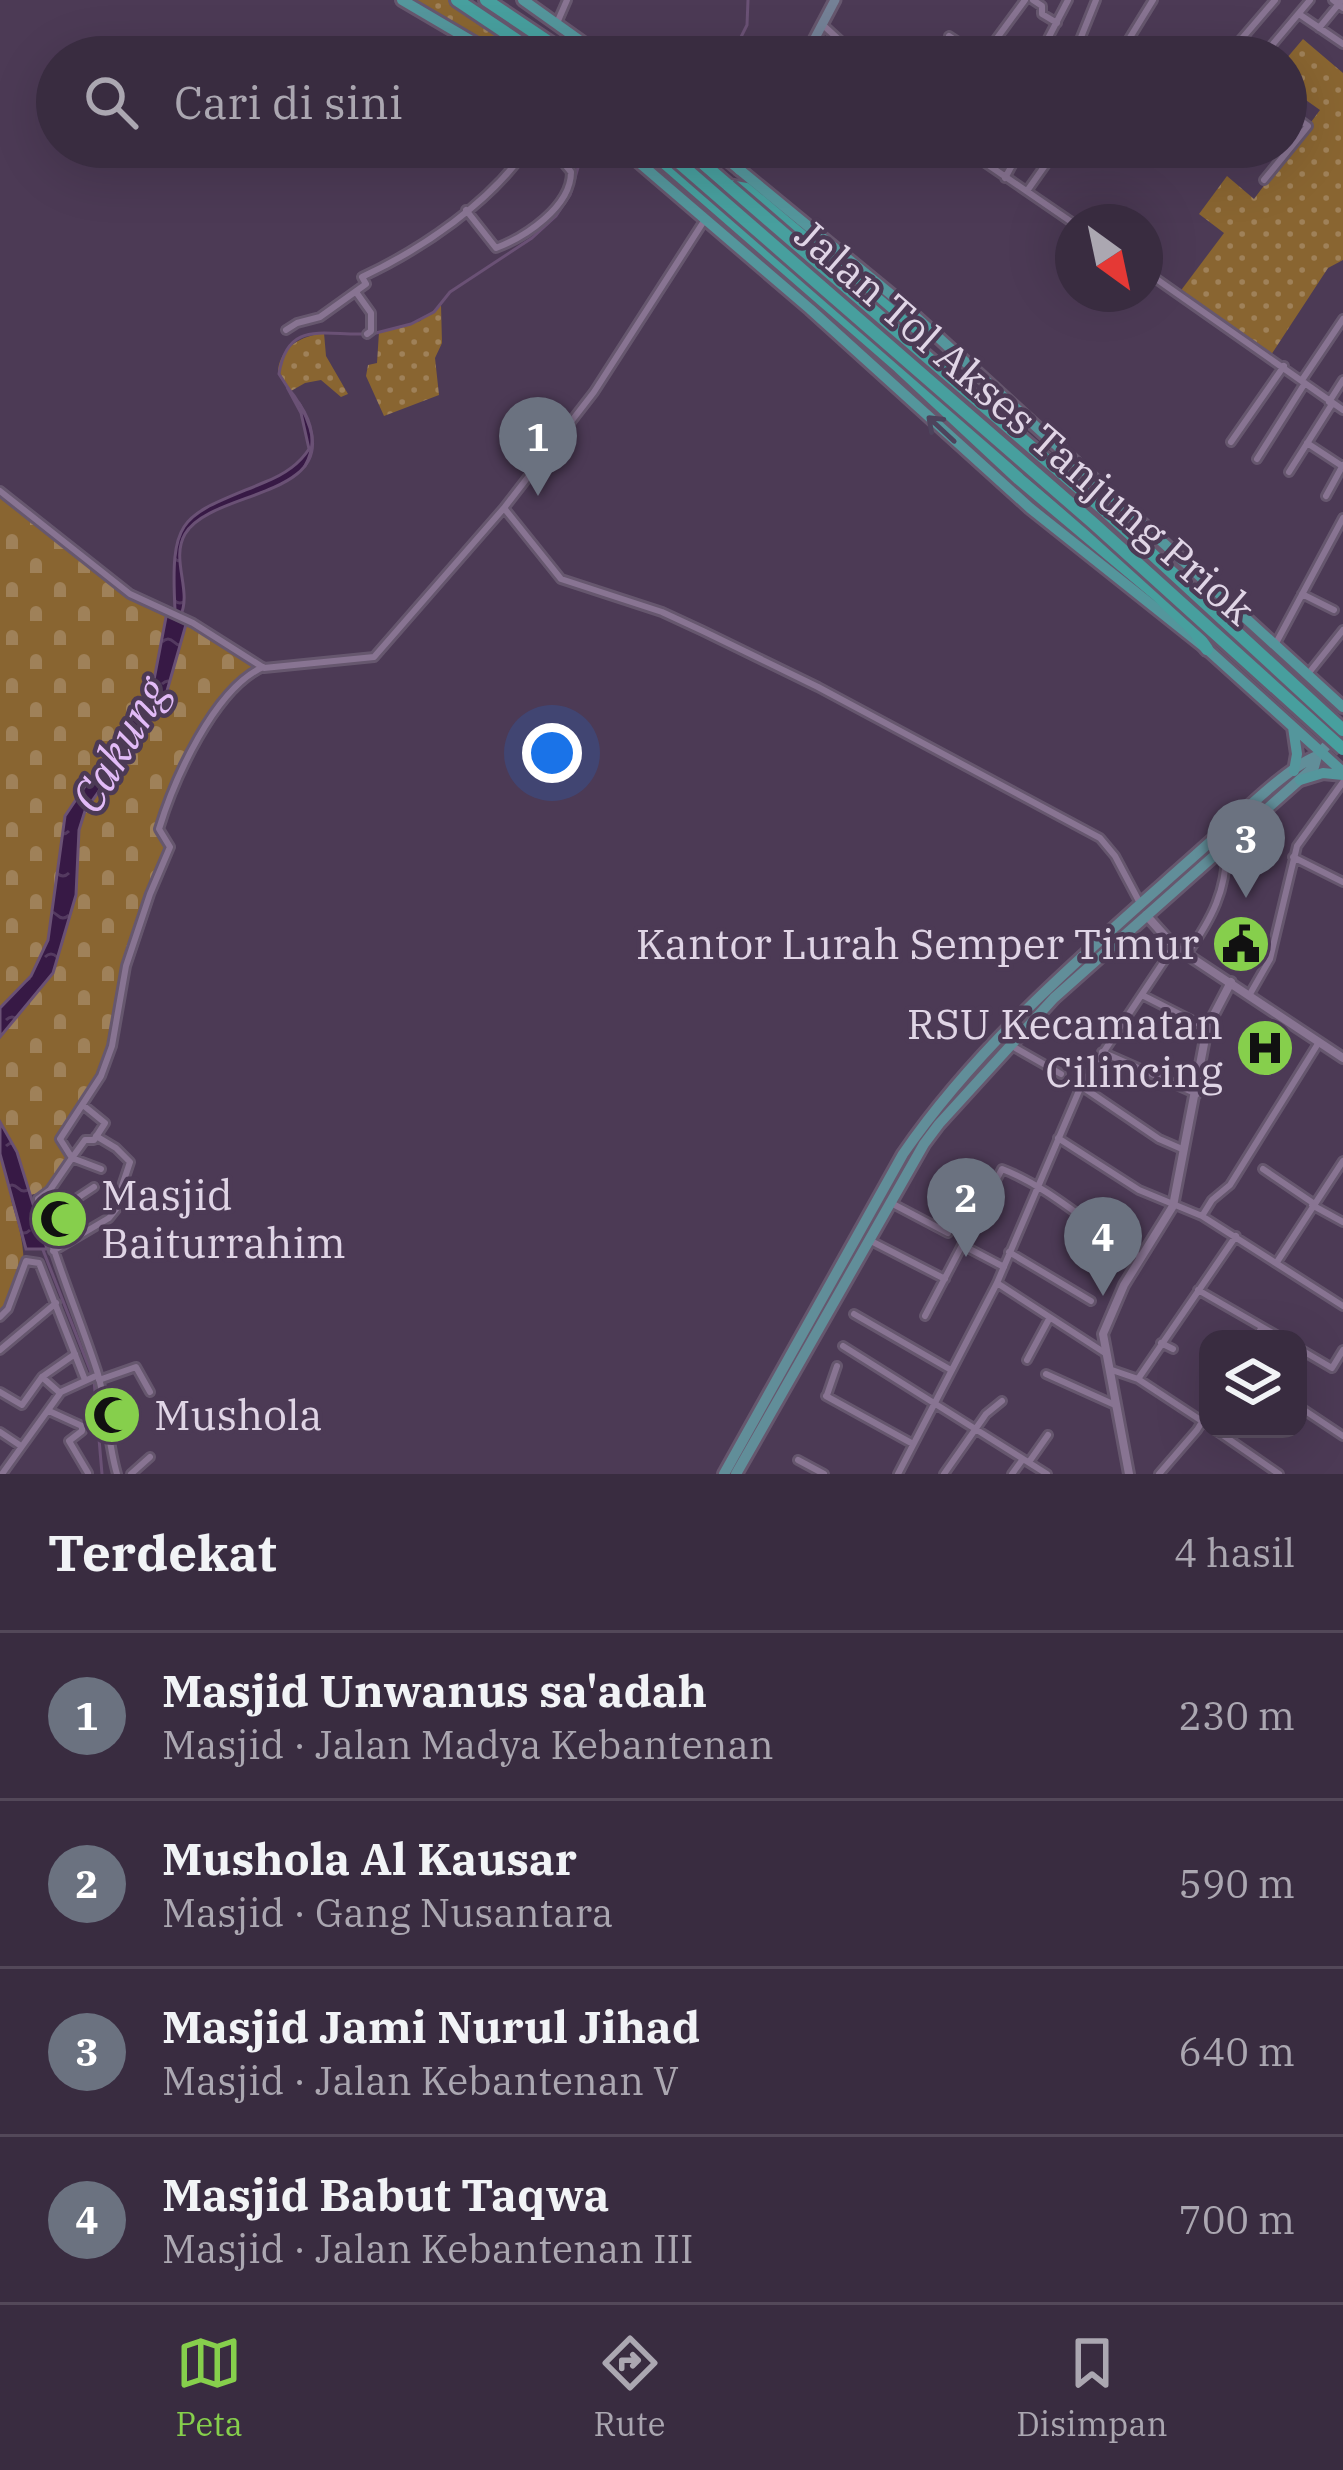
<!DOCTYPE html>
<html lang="id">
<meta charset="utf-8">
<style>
body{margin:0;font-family:"IBM Plex Serif",serif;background:#403447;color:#f1f3f6}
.controls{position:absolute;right:36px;bottom:36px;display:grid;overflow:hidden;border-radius:24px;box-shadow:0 12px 48px #0002}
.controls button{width:108px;height:108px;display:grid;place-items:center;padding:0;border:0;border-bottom:3px solid #534859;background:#392c40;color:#f1f3f6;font:60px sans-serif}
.compass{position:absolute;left:1055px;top:204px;width:108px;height:108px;border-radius:50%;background:#392c40;box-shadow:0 12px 48px #0002;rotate:147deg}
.you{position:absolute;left:552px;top:753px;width:42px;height:42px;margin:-30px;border:9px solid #fff;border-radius:50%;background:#1a73e8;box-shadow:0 0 0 18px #1a73e833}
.badge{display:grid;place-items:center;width:78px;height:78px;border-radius:50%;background:#86cf4c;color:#fff;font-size:39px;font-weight:700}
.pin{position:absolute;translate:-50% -99px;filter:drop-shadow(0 3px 6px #0008)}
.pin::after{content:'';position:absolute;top:63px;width:42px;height:36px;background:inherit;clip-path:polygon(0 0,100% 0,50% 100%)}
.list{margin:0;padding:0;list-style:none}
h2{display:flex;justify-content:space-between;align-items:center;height:156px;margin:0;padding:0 48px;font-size:51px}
h2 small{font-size:39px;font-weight:400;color:#aba7b1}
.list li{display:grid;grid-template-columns:78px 1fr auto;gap:36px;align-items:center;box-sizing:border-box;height:168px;padding:0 48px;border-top:3px solid #534859}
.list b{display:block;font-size:45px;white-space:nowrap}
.list p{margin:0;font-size:39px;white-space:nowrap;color:#aba7b1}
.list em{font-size:39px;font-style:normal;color:#aba7b1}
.icon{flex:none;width:66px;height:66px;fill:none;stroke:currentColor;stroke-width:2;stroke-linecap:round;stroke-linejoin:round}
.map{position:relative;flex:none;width:1343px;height:1474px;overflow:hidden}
.search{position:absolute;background:#392c40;box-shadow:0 12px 48px #0002;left:36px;right:36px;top:36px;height:132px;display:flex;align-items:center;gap:30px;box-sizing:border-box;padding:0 42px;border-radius:66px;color:#aba7b1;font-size:45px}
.sheet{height:828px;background:#392c40}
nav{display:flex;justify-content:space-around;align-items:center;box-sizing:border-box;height:168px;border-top:3px solid #534859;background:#392c40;font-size:33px;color:#aba7b1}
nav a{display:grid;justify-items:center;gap:6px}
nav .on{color:#86cf4c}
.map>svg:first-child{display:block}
.grass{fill:url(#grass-dots)}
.cemetery{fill:url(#cemetery-stones)}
.water{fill:url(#water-ripples);stroke:#6a5175;stroke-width:3}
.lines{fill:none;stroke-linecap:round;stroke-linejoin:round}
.stream{stroke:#6a5175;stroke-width:3}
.minor-casing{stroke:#66576e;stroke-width:12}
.tertiary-casing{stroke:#66576e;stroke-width:14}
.secondary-casing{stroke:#66576e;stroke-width:15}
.primary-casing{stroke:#66576e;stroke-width:16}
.trunk-casing{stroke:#66576e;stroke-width:16}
.motorway-casing{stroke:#66576e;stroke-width:18}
.minor{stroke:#887492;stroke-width:6}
.tertiary{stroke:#887492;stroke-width:8}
.secondary{stroke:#748196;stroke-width:9}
.primary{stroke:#618e99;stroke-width:10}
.trunk{stroke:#54969c;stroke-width:10}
.motorway{stroke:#479f9e;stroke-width:12}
.motorway-bridge-casing{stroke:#66576e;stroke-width:18;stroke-linecap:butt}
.motorway-bridge{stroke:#479f9e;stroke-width:12}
.oneway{stroke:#4d435c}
.labels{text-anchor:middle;stroke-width:9;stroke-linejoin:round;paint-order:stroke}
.street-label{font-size:42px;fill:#e0d5e6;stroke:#4c3a55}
.poi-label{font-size:42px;fill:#e0d5e6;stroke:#4c3a55;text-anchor:end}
.water-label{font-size:45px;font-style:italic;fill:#e2bbf7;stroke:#4c3a55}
</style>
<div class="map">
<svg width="1343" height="1474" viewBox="0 0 1343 1474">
<defs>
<pattern id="grass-dots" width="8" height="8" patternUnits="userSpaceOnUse" patternTransform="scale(3)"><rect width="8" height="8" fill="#896531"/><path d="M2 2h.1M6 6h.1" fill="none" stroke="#9f8159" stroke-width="1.8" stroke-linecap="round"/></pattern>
<pattern id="cemetery-stones" width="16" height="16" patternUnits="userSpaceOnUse" patternTransform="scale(3)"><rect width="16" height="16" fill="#896531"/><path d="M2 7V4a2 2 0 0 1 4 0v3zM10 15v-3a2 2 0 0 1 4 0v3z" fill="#9f8159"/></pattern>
<pattern id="water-ripples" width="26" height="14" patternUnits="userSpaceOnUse" patternTransform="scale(3)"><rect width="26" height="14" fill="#371945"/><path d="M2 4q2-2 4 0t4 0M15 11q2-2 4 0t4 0" fill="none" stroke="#543a60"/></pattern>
</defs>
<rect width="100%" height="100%" fill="#4c3a55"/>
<path class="grass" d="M401,0H456L542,57H499Z
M1303,39L1343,73V260L1328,268L1271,355L1179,293L1224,233L1199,214L1227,176L1254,199L1320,110L1286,86V59Z
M441,305L442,343L435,358L439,395L384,416L366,376L368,365L377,363L379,332L420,321Z
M324,333L326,356L348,394L341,397L321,380L305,383L291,391L278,370C281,346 302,336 324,333Z"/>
<path class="cemetery" d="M0,491L130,594L193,623L263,667L222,700L175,784L159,829L170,847L127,966L124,994L101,1076L60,1139L72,1158L50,1190L11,1200C24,1243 35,1279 0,1317Z"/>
<path class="water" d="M287,387C297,398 305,412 310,428C332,498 210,491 185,534C170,560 193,591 180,617L187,621L165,698L85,811L79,830L76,895L53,973L0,1037V1008L31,976L48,940L65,816L153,685L167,612L175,610C170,513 182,517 265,482C283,475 298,466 309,449L301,413Z
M0,1122L17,1152L47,1249H26L0,1154Z"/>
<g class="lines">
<path class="stream" d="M731,57L747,25L748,0
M372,334L411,324L434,312L450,292L532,238L556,216L570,195L584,147
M290,391L279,374C287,321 322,335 362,334
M299,403C313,424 317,444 305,466
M43,1250L94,1380L102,1474"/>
<g class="minor-casing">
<path id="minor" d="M1033,0L1042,6V14L1057,23
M1333,0L1343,8
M1299,14L1343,44
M557,23L567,0
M823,25L858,57
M1319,28L1342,0
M949,36L981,57
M1041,52L1068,0
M983,57L1025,0
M1073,57L1096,0
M1118,57L1153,0
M1226,57L1275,0
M1262,57L1310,0
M540,147L562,161
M962,147L1073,223
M1257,151L1260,147
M1225,153L1229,147
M1005,178L1022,147
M1264,180L1308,126L1286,110
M1027,191L1058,147
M466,210L496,248C525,237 571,207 571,172L562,161L568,147
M704,221L594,392L504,508L561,579L662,612L703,631L818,687L1100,838L1115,856L1141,905
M1145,271L1343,410
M356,292L371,313V331L367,334
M286,330L297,323L320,317L366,284L362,277C422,249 491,202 528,147
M1302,380L1343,319
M1329,402L1343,380
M1231,442L1284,366
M1307,443L1342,466
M1257,459L1305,383
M1289,472L1332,404
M0,491L130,594L193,623L264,668L374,657L504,508
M1326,496L1343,465
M1302,594L1334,610
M1275,645L1343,518
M1308,674L1343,630
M1293,857L1343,882
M1187,954C1211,920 1228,889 1226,846
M1250,994L1270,959L1297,846L1343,782
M1142,995L1207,1028
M1012,1046L1061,1074
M1102,1052L1197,1094
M1081,1086L1159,1139L1182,1149
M83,1105L105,1123L94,1140H85L72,1158L101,1169
M1058,1138L1139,1190L1202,1216L1343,1306
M1263,1169L1313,1203
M893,1204L948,1233
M1312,1205L1343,1222
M1202,1216L1212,1200L1230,1185L1319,1042
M44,1220L94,1187
M871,1241L945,1279
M964,1246L1004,1267
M53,1251L109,1218L121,1203L120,1192L130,1162L116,1148L96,1136
M1009,1252L1091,1301
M1277,1262L1343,1161
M997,1283L1105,1353
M1198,1290L1283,1339
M854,1314L951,1370
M925,1316L1002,1169C1054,1189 1093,1230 1141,1257
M0,1317L8,1309L26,1261L39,1263L85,1380
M1255,1339L1262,1327
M1161,1343L1173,1349
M843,1346L1047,1474
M1298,1348L1332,1368L1343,1350
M0,1350L56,1303
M1027,1360L1049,1319
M1109,1369L1138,1379L1208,1425
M1046,1374L1115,1405
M42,1377L75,1354
M1138,1379L1236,1236
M99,1380L136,1367L150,1392
M0,1392L22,1405L42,1377L60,1393
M827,1395L837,1366
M826,1396L913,1444
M1298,1406L1343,1436
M49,1411L82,1426V1431L69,1441L88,1473
M1214,1429L1279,1474
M0,1432L21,1446
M798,1460L824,1474
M1029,1462L1048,1435
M2,1474L61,1392L98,1375
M117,1474C107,1440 107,1403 97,1371C78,1313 54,1258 38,1199L50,1190L72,1158L60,1139L101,1076L112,1046L126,966L150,894L170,847L159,829C174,780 214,689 263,667
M131,1474L150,1457
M898,1474L997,1283L1081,1086L1174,946
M944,1474L986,1414L1002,1401
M1012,1474L1023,1459
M1159,1474L1197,1430L1208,1412"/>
</g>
<g class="tertiary-casing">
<path id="tertiary" d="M1146,915L1174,946L1343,1058
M1129,1474L1103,1334L1124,1285L1173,1206L1207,1028L1231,982"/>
</g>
<g class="secondary-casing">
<path id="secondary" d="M805,57L835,0
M739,170L752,147"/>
</g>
<g class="primary-casing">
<path id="primary" d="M724,1474L903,1154C985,1035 1102,939 1209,843C1235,820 1286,768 1317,756
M736,1474L924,1144L939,1124L1054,998L1314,767L1317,756L1337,734"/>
</g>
<g class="trunk-casing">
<path id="trunk" d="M402,0L499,57
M523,0L603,57
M621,147L810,309L1030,508L1207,649L1343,772
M712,147L893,296L1343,707
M1293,727L1297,754L1294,771
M1300,780L1323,773L1343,775"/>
</g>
<g class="motorway-casing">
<path id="motorway" d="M457,0L542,57
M486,0L571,57
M653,147L659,158L899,367L1019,479L1158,596L1195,632L1207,649
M684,147L729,186L746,189L914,330L931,333"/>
</g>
<use href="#minor" class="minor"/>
<use href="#tertiary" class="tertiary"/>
<use href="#secondary" class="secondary"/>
<use href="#primary" class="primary"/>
<use href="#trunk" class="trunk"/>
<use href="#motorway" class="motorway"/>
<g class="motorway-bridge-casing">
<path id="motorway-bridge" d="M661,147L1093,523L1343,749
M729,186L1102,508L1343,730"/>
</g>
<use href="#motorway-bridge" class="motorway-bridge"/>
</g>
<defs><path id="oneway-shaft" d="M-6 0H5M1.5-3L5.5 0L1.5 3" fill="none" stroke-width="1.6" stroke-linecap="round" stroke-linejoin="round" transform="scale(3)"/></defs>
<use class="oneway" href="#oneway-shaft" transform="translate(941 429) rotate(-137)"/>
<defs>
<g id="civic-disc" transform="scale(3)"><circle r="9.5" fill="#86cf4c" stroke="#4c3a55"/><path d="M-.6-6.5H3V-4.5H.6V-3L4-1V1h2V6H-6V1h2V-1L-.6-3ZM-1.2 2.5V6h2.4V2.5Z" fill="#111"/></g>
<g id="hospital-disc" transform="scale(3)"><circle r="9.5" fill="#86cf4c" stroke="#4c3a55"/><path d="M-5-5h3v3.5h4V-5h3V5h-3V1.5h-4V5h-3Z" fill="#111"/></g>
<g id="mosque-disc" transform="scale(3)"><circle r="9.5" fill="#86cf4c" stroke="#4c3a55"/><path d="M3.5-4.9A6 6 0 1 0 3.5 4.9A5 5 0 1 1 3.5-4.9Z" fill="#111"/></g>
</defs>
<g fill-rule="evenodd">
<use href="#civic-disc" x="1241" y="944"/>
<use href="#hospital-disc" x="1265" y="1048"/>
<use href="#mosque-disc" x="59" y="1219"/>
<use href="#mosque-disc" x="112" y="1415"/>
</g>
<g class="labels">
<g class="street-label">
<text transform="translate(1025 422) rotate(41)" y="15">Jalan Tol Akses Tanjung Priok</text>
</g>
<g class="poi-label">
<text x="1199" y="959">Kantor Lurah Semper Timur</text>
<text x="1223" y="1039">RSU Kecamatan<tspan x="1223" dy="48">Cilincing</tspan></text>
<text x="101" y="1210" text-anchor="start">Masjid<tspan x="101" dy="48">Baiturrahim</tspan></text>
<text x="154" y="1430" text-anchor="start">Mushola</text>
</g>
<g class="water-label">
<text transform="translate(120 745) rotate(-60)" y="16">Cakung</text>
</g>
</g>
</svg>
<div class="controls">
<button><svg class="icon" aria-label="layers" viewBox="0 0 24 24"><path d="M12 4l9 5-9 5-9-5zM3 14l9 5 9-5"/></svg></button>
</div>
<svg class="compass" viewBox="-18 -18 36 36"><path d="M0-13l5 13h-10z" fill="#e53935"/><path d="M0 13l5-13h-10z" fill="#aba7b1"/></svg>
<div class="you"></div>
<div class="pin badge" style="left:538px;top:496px;background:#6b7280">1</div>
<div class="pin badge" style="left:966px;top:1257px;background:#6b7280">2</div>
<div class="pin badge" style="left:1246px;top:898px;background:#6b7280">3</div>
<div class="pin badge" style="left:1103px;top:1296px;background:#6b7280">4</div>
<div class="search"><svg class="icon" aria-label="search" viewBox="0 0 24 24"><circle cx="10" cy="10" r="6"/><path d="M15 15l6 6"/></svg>Cari di sini</div>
</div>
<section class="sheet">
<h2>Terdekat<small>4 hasil</small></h2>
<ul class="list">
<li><span class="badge" style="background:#6b7280">1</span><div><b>Masjid Unwanus sa'adah</b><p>Masjid · Jalan Madya Kebantenan</p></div><em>230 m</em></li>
<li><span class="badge" style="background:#6b7280">2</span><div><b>Mushola Al Kausar</b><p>Masjid · Gang Nusantara</p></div><em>590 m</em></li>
<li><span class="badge" style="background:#6b7280">3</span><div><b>Masjid Jami Nurul Jihad</b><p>Masjid · Jalan Kebantenan V</p></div><em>640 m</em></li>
<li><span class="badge" style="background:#6b7280">4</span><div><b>Masjid Babut Taqwa</b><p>Masjid · Jalan Kebantenan III</p></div><em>700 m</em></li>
</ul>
</section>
<nav>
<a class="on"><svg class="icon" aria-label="map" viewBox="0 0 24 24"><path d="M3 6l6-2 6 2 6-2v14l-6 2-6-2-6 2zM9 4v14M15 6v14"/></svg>Peta</a>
<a><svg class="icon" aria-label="directions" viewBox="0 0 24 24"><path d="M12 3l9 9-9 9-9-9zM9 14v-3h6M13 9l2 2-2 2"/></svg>Rute</a>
<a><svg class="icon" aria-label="saved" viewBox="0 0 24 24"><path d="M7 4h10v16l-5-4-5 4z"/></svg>Disimpan</a>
</nav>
